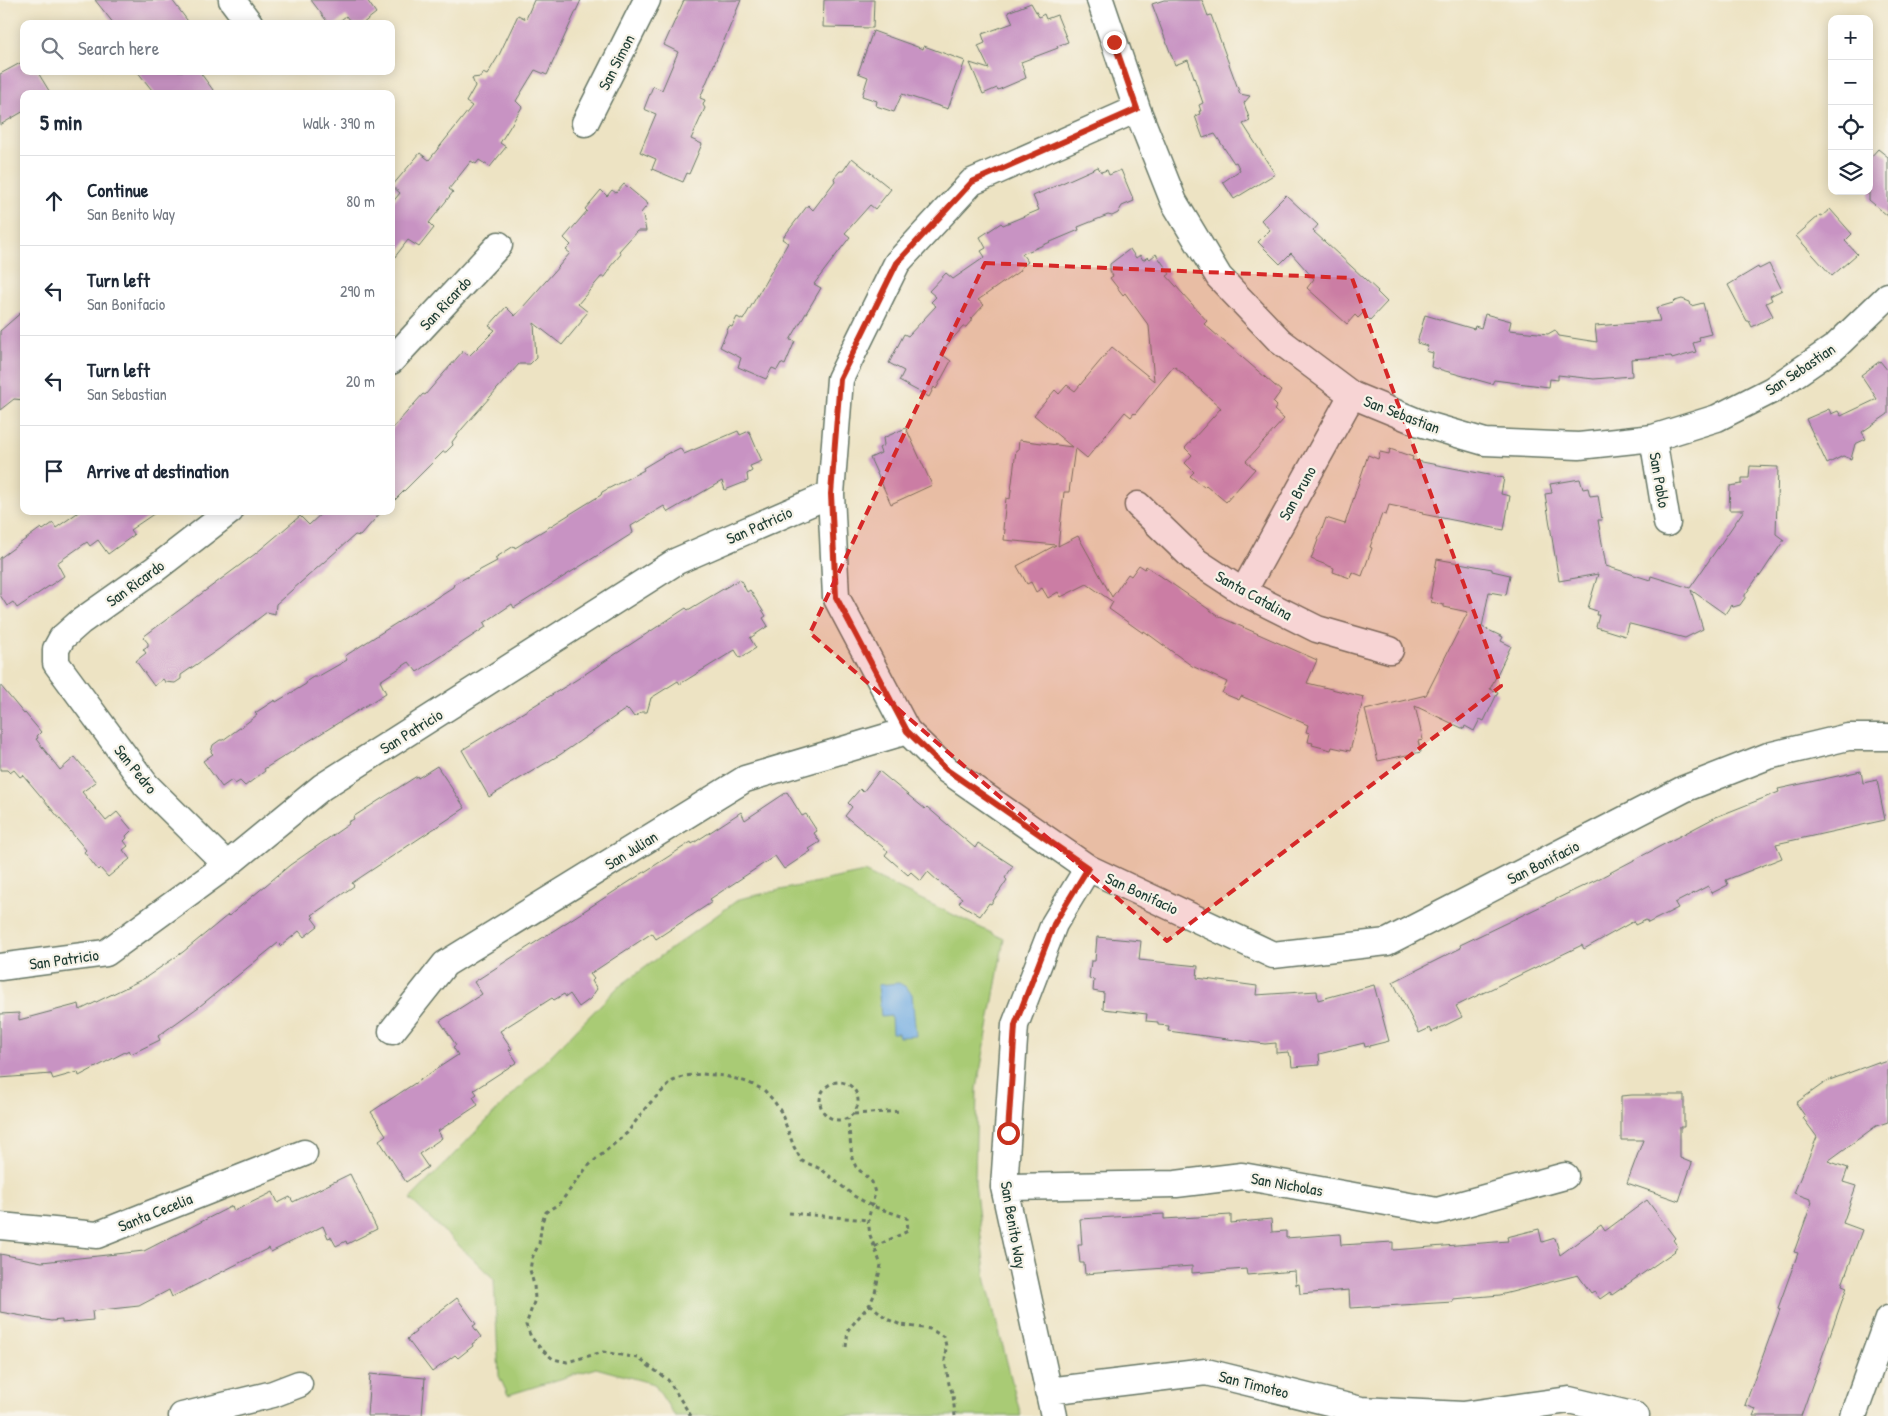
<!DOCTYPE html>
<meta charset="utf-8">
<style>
body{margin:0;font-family:"Patrick Hand",sans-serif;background:#f6f6f7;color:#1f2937}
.controls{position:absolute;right:15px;top:15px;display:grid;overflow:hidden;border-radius:10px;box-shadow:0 2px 12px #0003}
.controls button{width:45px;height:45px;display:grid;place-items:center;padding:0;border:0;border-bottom:1px solid #e0e1e3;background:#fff;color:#1f2937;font:25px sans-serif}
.stop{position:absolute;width:15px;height:15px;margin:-11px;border:4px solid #c8321e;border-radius:50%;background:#fff}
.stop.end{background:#c8321e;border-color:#fff;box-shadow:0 1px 5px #0008}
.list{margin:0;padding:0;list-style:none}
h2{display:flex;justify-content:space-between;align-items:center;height:65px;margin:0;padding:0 20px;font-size:21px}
h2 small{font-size:16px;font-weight:400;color:#747a83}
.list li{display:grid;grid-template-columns:32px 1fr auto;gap:15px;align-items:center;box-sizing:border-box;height:90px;padding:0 20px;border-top:1px solid #e0e1e3}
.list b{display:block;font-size:19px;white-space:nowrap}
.list p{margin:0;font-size:16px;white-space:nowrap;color:#747a83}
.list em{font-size:16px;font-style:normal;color:#747a83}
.icon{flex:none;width:28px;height:28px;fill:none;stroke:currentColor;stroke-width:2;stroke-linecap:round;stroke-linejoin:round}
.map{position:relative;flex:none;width:1888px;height:1416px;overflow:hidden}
.search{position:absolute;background:#fff;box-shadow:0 2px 12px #0003;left:20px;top:20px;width:375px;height:55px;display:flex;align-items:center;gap:12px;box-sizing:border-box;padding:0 18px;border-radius:10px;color:#747a83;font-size:19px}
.panel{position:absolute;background:#fff;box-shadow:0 2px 12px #0003;left:20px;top:90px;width:375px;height:425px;border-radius:10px}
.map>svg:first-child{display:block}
.green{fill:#a9cb74;stroke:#648454}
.water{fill:#73ade3;stroke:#49758c}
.building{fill:#c893c3}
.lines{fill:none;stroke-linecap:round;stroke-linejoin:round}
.street-casing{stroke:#677766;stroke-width:29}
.path{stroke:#677766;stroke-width:3;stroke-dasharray:4 4;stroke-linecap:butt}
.street{stroke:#fff;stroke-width:26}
.route{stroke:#c8321e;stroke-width:6}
.marked{fill:#d62828;fill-opacity:0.2;stroke:#d62828;stroke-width:4;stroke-dasharray:10 6;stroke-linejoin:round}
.labels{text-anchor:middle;stroke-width:4.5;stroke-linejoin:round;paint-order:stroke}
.street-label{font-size:16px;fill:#1f3d34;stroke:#f7f3e8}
</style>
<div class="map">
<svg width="1888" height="1416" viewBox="0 0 1888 1416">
<rect width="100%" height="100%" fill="#f7f3e8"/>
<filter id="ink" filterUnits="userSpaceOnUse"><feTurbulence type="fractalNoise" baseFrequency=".02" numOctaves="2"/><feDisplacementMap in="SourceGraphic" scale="10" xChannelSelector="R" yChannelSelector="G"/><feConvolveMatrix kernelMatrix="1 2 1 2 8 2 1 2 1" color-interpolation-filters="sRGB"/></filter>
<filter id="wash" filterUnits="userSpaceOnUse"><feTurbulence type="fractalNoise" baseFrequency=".0096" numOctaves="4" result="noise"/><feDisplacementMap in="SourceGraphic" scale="20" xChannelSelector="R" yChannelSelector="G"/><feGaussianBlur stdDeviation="1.12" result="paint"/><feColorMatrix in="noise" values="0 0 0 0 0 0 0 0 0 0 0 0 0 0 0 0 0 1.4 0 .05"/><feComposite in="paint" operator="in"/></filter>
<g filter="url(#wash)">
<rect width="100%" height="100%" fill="#ede3c3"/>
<path class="green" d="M864,872L1004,939L977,1089L975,1183L986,1281L1021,1416H675L654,1384L596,1368L508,1395L499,1376L494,1279L410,1199L617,988L739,899Z"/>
<path class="water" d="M899,983L906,987L912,994L916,1036L899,1037L898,1033H892L891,1016L881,1017L878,985Z"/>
<g id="blocks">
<path class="building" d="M95,0H172L190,24H114Z
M311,0H367L376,13L362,24H352L346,16L336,24H329Z
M534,0H581L547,75L535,70L516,101L522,107L500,143L506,147L490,167L479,160L476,164L471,161L449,189L453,192L429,223L434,228L419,247L408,240L391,262V204L400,193L392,186L420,153L429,160L472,106L466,102L475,86L472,78L481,77L483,73L487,75L499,55L518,15L526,19Z
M684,0H741L700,98L705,100L703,105L705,108L691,139L702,144L689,174L687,173L683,182L652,169L656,159L640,152L656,114L644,109L653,86L662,90L678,52L664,45Z
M824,0H874L873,28L823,27Z
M1164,0H1202L1208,16L1211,15L1240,94L1250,96L1244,103L1250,121L1243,124L1275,174L1234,199L1223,182L1240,170L1236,162L1234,163L1215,134L1203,138L1195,116L1200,114L1199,111H1201L1199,105L1203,103L1188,60L1175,65L1152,4Z
M1031,3L1039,17L1044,14L1046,19L1057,15L1068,42L1057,46L1058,48L1021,62L1026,78L998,90L997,88L983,94L970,63L989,69L978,46L985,43L982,34L1013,23L1008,12Z
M873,31L923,49L924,46L965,61L948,109L902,94L894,112L876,106L877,101L862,96L868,77L858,73Z
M24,61V71H37L51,94H24V111L0,125V74Z
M137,71H199L216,94H155Z
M1878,149L1888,157V216L1869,200V159Z
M852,158L891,189L875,209L870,205L845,233L850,237L814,284L821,288L790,340L795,341L785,365L781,363L777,370L772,368L766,379L738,367L741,358L720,347L729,326L732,327L737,317L743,320L788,243L782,239L808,205L813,210L835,181L834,178L840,171H843Z
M1098,167L1101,172L1107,170L1109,175L1121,170L1134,201L1122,206L1118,213L1112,216L1108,215L1078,227L1079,230L1022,254L1028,262L1020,268L1021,270L978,300L984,305L971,319V321L966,327H963L940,353L951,361L936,389L934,387L929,397L899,381L904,371L889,363L904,334L908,336L936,306L931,302L936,297L929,291L946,273L953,279L985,257L981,251L986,248L980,237L1001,223L1003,225L1039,210L1033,196Z
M624,184L648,204L641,213L643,215L646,231H637L619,251L621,254L610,267V270L605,277H601L578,304L588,312L581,320L582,321L562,345L534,323L536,358L530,364H519L462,429L452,442L453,445L446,452H443L391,504V430L423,394L425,395L463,351L469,356L495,330L489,326L506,307L515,316L553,273L570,253L566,250L571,245L564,238L587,211L585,209L601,190L607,196L612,190L616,193Z
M1286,195L1318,225L1313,231L1378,291L1377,292L1387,302L1370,320L1363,313L1358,318L1355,315L1347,324L1307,288L1314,279L1291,253L1280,264L1258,242L1270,230L1261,220Z
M1830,209L1852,234L1845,241L1857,254L1832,276L1796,236L1820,215L1822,216Z
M1130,249L1136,258L1140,255L1143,260L1148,257L1150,259L1156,254L1170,274L1167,276L1207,321L1204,324L1281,391L1273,402L1277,406L1274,410L1284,419L1246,461L1255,469L1226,502L1206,485L1204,487L1190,476L1194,472L1185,463L1192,455L1185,448L1221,408L1174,366L1135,414L1134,413L1131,417L1125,412L1087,458L1075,448L1069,492H1064L1058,546L1078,536L1112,597L1128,574L1131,576L1139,565L1145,569L1146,566L1220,617L1317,660L1307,683L1364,697L1350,751L1332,747L1331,750L1312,745L1313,743L1308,742L1310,733L1306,732L1308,725L1241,696L1239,700L1222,693L1227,682L1192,666L1144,631L1143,633L1109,609L1113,602L1087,584L1061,597L1058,592L1048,598L1042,588L1036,592L1031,582L1027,584L1017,566L1056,545L1004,540L1005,529H1003L1006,498L1010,499L1016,450H1018L1019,440L1072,447L1034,415L1055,390L1059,394L1067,385L1075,391L1112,347L1154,381L1149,326L1125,293L1123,295L1110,278L1113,276L1110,271V264Z
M1769,264L1782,290L1770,296L1772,300L1766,303L1773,316L1752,327L1749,321H1747L1728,285L1758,267L1759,269Z
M1682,299L1690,302L1691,306L1703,303L1711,334L1699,337L1700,341L1693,343L1696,352L1672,359L1671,356L1631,359L1632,376L1594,379L1558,375V380L1550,379L1549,387L1494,380L1492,384L1431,367L1433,353L1426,351L1428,346L1417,343L1425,315L1474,329L1475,326L1481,328L1485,314L1511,321L1509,330L1548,334L1555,330L1559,336L1597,342L1595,326L1660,321L1656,308L1673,303L1675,301Z
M24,310V400L14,399L0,410V331Z
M1880,361L1888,371V414L1862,432L1866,439L1855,444L1851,459L1843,456L1827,464L1806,419L1829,409L1831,414L1838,411L1841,416L1877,399L1861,375Z
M906,428L932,485L891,504L870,458L881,453L879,448L884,445L883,438Z
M738,431L740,435L749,431L762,461L750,466L752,471L747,474L748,481L725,490L722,481L668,512L664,506L631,526L633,533L514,608L512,604L484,623L486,627L417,672L409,662L380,681L386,693L264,769L265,771L245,786L240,781L235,784L232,780L222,787L203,761L213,754L211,752L213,745L220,740H223L248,722L257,715L255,713L275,700L276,702L306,684L307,681L313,677H317L347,660L345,656L453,587L454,584L497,561L495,558L514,546L515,548L601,495L602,492L644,470L643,468L670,452V453L680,448L684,454Z
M1390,449L1413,457L1412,460L1504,478L1501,494L1510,496L1504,530L1422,514L1423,512L1389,505L1386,515L1382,514L1370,547L1372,548L1362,576L1352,572L1350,578L1333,572L1334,568L1311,559L1326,518L1345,524L1368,455L1378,459L1380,452L1389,454Z
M1750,466L1778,467L1776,534L1784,540L1760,576L1759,575L1745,595V598L1740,605L1733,607L1731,605L1725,614L1691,590L1703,629L1685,638L1630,624H1628L1625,636L1596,627L1599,615H1596L1597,611L1588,608L1598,574L1559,581L1545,494L1552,493L1550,484L1580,479L1583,489L1588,488L1590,496L1598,495L1602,520H1598L1606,566L1650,580L1651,576L1690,588L1744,510H1729L1730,486L1742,484V478H1749Z
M80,511H158L130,530L134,535L108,554L98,540L90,546L87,542L57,563L64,576L17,608L13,602L7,606L0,595V558L41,528L43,530L53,523L56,528Z
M324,511H382L360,536L355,535L276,604L275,614L267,612L219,649L181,675V679L175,683L165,682L163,679L154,686L136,661L146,653L143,649L148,646V643L143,637L255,554L300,516L309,525Z
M1437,559L1492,569V571L1510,575L1506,595L1489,592L1482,627L1503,637L1501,641L1511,646L1490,689L1498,692L1484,721L1480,719L1474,731L1465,726L1464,729L1415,706L1423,740L1418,741L1421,752L1378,761L1365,710L1426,695L1468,612L1444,607V605L1431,602L1432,598H1430Z
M740,579L747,592L750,590L766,616L763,618L768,626L750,638L756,648L740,658L735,650L680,684L678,681L651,698L647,712H642L634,717L629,710L628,711L626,709L561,754L489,797L462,750L576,680L686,608L688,610Z
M0,685L24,714L25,713L41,732L37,736L38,738L36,739L60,770L75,757L96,782L82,792L106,821L117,812L132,830L126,836L127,838L124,841L128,846L123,850L130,859L108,877L100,868L98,870L84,852L86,850L23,775L20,777L14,770L10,773L7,770H0Z
M437,766L465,808L352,883L354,886L312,915L314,917L312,918L318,926L304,937L299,931L281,946L278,943L200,1006L158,1036L160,1040L131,1054L129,1050L79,1076L78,1072L53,1079L51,1074L0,1078V1014L19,1013V1020L79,1004L80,1010L145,978L183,952L228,915L229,916L290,865L349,824L348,822L354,819L353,817L417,776L418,778Z
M879,771L925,809L927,807L975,848L978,843L1013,866L1005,878L1007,880L991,904L989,903L980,916L959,903L962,898L940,883L928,872L921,881L911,872L908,875L885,855L888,851L845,816L852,807L848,803L860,789L863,792Z
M1861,771L1863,783L1877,780L1885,820L1776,844L1782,858L1726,880L1728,885L1712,893L1708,886L1675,903L1678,908L1648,923L1646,920L1635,925L1634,921L1584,949L1582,945L1526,972L1456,1006L1462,1017L1432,1032L1430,1028L1419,1033L1393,982L1461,948L1460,945L1598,879L1716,817L1779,792L1778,789Z
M787,792L802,816L806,814L817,831L814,833L820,842L809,849L811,851L784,869L775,856L710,899L712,902L656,939L652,933L590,974L594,979L592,981L597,989L590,999L579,1007L570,994L566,997L564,994L554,1000L552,998L500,1031L512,1049L509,1050L517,1062L474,1090L477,1094L473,1097L478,1105L438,1131L442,1138L419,1154L428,1167L406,1182L379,1140L386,1135L371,1112L458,1055L453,1047L456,1045L440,1021L482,994L474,982L691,842L692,844L741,812L745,820Z
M1097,937L1141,941L1139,960L1198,966L1197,978L1257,986L1256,995L1317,991L1318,1000L1374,985L1389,1041L1365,1047L1364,1043L1319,1054L1320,1065L1292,1067L1291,1056H1289L1288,1052L1276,1053V1043L1265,1044L1168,1031L1169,1026L1158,1025V1022L1146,1021L1147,1014L1103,1009L1104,993L1093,991L1094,980L1089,979L1091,961H1095Z
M1888,1061V1122L1876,1126L1828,1161L1848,1168L1843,1182L1856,1186L1843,1223L1862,1230L1842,1285L1847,1287L1801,1416H1753L1756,1409L1745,1405L1780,1309L1778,1308L1798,1253L1794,1252L1812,1202L1810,1201V1199L1794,1193L1817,1137L1803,1118L1805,1116L1796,1103L1827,1081L1878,1062L1879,1064Z
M1632,1095H1684V1127H1680V1158L1692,1163L1679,1201L1627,1183L1643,1140H1621V1096Z
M350,1174L377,1229L347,1244L346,1241L336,1246L331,1237L328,1238L323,1226L271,1252L269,1248L172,1297L169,1290L139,1306L92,1311L93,1320L62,1323V1320L51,1321L0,1312V1254L42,1262L144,1251L232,1206L234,1211L273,1192L278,1203L290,1197L293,1202Z
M1647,1200L1675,1238L1673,1240L1678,1247L1674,1250L1675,1251L1612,1295L1610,1292L1600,1299L1594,1291L1591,1293L1578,1275L1500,1295L1453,1299V1302L1350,1308L1349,1290L1300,1294L1299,1284L1296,1285L1295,1271L1247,1275L1246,1269L1192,1273V1266L1085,1274L1084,1263H1080L1078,1245H1082L1080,1219L1164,1214V1219L1231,1215V1223L1271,1219L1272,1232L1286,1231V1238L1340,1234L1341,1245L1393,1242V1250L1508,1241L1507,1237L1539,1229L1542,1242L1555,1238L1560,1255L1601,1225L1605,1231Z
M457,1298L476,1324L473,1326L481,1337L472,1344L473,1346L458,1358L455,1355L432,1372L407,1339L416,1332L415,1330Z
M370,1374L380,1375L381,1374L425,1378L422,1416H367Z"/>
</g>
</g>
<g filter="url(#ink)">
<use href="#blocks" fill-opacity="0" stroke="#677766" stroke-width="1"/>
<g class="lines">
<g class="street-casing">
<path id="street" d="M232,0L250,24
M1100,0L1137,109L1174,202L1219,277L1280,341L1352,395L1420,423L1485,442L1579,446L1653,438L1717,418L1772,390L1835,347L1888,296
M1137,109L972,182L897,263L840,379L831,494L836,597L907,731L947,770L1088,868L1273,955L1387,942L1684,789L1768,756L1848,737H1888
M585,123L647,0
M391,361L499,245
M1653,438L1667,523
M1138,505L1196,561L1243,592L1317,629L1390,650
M1243,592L1352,395
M227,865L146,785L56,663V649L62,638L80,622L155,569L230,511
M0,967L106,953L227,865L322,787L677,561L831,494
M392,1031L445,964L745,779L907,731
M1004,1187L1176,1184L1242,1176L1437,1211L1565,1176
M0,1226L97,1235L304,1153
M1048,1391L1206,1372L1361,1410L1463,1415L1569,1400L1636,1416
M182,1416L273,1394L299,1384
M1054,1416L1004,1187L1015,1025L1054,924L1088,868
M1853,1416L1888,1319"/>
</g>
<path class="path" d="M820 1101a19 19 0 1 1 38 0a19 19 0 1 1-38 0Z
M854,1114L902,1111
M789,1213L868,1220
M870,1304L887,1319L901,1325L930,1329L944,1337L946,1346L945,1361L949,1384L953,1395L955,1416
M846,1347L848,1330L870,1304L875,1293L881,1265L870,1235L868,1220L875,1193L872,1182L856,1167L852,1158L848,1119
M691,1416L668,1380L638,1358L603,1352L567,1362L553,1359L541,1349L531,1337L526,1325L535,1299L534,1285L530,1270L532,1258L539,1244L542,1222L546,1212L560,1203L587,1167L627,1133L647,1106L657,1096L673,1081L685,1076L702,1074L725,1076L747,1082L764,1090L774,1101L781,1112L794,1147L802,1161L821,1169L854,1196L872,1206L907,1218L908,1231L874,1247"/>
<use href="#street" class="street"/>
</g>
</g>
<g class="lines" filter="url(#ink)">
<path class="route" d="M1008,1133L1015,1025L1054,924L1088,868L947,770L907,731L836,597L831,494L840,379L897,263L972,182L1137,109L1114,42"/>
</g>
<path class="marked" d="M985,263L1352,278L1501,686L1167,941L810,633Z"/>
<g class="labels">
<g class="street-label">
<text transform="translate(616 62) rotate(-63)" y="6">San Simon</text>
<text transform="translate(445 303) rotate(-47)" y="6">San Ricardo</text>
<text transform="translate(1800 369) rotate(-34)" y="6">San Sebastian</text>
<text transform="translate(1402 414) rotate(21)" y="6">San Sebastian</text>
<text transform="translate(1660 480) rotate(80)" y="6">San Pablo</text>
<text transform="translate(1297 493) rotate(-61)" y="6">San Bruno</text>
<text transform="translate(759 525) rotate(-24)" y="6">San Patricio</text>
<text transform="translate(135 583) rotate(-36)" y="6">San Ricardo</text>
<text transform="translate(1254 595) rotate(29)" y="6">Santa Catalina</text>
<text transform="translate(411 731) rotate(-32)" y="6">San Patricio</text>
<text transform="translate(136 769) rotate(51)" y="6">San Pedro</text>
<text transform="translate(631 850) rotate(-32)" y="6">San Julian</text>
<text transform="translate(1543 862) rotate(-27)" y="6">San Bonifacio</text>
<text transform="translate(1142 893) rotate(25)" y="6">San Bonifacio</text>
<text transform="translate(64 959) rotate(-8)" y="6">San Patricio</text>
<text transform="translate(1287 1184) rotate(10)" y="6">San Nicholas</text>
<text transform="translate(155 1212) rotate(-22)" y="6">Santa Cecelia</text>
<text transform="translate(1014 1225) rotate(80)" y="6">San Benito Way</text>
<text transform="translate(1254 1384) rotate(14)" y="6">San Timoteo</text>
</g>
</g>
</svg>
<div class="controls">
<button>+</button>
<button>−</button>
<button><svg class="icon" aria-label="locate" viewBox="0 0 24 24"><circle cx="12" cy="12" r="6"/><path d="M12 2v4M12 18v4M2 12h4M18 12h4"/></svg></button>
<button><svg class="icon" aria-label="layers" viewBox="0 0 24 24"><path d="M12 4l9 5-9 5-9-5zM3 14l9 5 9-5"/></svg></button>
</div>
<div class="stop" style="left:1008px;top:1133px"></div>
<div class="stop end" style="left:1114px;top:42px"></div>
<div class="search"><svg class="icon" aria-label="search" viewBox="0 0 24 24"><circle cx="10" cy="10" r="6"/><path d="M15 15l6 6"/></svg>Search here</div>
<section class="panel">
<h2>5 min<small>Walk · 390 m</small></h2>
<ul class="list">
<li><svg class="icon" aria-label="ahead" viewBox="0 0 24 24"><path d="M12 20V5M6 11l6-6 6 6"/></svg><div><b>Continue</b><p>San Benito Way</p></div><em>80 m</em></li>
<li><svg class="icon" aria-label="left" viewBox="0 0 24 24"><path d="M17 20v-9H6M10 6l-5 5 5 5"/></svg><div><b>Turn left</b><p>San Bonifacio</p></div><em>290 m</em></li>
<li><svg class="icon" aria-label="left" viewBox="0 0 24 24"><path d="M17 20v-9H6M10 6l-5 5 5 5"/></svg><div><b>Turn left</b><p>San Sebastian</p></div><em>20 m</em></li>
<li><svg class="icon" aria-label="arrive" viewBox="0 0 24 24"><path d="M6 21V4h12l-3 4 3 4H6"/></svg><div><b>Arrive at destination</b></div></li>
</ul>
</section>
</div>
